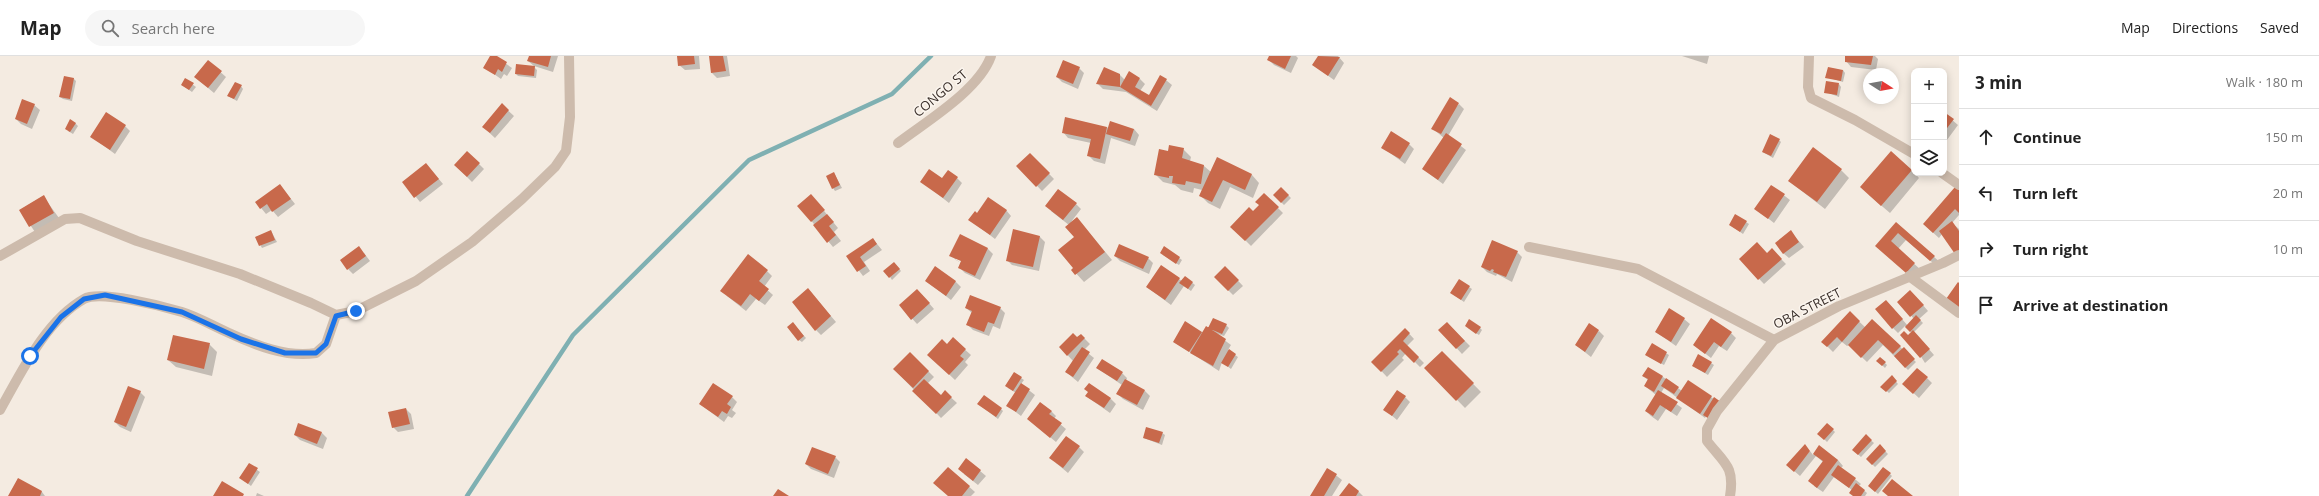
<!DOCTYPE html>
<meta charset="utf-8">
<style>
body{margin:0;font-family:"Open Sans",sans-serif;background:#f6f6f6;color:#222}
.controls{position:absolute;right:12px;top:12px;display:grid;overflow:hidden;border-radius:8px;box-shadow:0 2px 10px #0003}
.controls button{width:36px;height:36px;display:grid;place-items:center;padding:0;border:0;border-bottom:1px solid #e0e0e0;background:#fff;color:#222;font:20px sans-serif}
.compass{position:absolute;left:1863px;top:12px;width:36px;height:36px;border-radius:50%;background:#fff;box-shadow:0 2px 10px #0003;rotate:101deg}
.stop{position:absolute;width:12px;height:12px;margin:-9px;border:3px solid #1a73e8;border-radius:50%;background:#fff}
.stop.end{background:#1a73e8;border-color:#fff;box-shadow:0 1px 4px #0008}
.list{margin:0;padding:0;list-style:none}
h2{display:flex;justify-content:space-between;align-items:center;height:52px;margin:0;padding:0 16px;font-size:17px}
h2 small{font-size:13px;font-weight:400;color:#767676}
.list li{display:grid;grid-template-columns:26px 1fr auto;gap:12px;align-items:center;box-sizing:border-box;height:56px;padding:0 16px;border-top:1px solid #e0e0e0}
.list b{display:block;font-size:15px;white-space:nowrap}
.list em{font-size:13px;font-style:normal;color:#767676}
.icon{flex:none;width:22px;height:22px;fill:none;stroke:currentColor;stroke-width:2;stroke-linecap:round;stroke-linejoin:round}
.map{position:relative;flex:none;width:1959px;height:440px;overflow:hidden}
header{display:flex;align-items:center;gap:24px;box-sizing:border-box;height:56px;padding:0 20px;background:#fff;border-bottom:1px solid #e0e0e0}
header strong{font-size:19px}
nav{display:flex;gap:22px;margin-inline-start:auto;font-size:14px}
.search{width:280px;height:36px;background:#f6f6f6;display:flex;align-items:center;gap:10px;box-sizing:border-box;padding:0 14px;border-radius:22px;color:#767676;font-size:15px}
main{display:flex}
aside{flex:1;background:#fff}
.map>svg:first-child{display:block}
.shadow{fill:#0003;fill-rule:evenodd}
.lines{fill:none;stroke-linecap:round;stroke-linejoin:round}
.stream{stroke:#7fb0b2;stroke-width:4.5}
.building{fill:#c8694b}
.minor{stroke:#cdbbac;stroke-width:10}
.route{stroke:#1a73e8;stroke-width:5}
.labels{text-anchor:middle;stroke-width:3;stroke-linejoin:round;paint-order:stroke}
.street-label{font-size:13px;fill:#3b302b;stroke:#fbf5ee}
</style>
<header>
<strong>Map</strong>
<div class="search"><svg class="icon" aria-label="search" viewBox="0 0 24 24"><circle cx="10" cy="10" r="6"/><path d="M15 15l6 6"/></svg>Search here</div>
<nav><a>Map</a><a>Directions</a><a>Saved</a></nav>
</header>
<main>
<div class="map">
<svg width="1959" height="440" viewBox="0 0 1959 440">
<rect width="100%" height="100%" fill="#f4ebe1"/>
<path class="shadow" d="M491,0H495L512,12L507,20L504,18L501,23L484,11Z
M530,0H558L553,16L534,10L528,5Z
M678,0H699L700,13L685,14L679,9Z
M710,0H727L730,20L717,22L712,17Z
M1270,0H1296L1298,2L1291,17L1274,9L1268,3Z
M1319,0H1338L1344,7L1334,24L1313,9Z
M1682,0H1709L1707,8Z
M1846,0H1875L1878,3L1876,14L1851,11L1846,5Z
M208,5L226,21L214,37L195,21Z
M534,11L537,14L536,22L518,20L516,18Z
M1079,12L1084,17L1078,33L1062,26L1057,21Z
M1843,14L1845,17L1843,26L1827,21Z
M1120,19L1125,24L1140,23L1145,28L1140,35L1149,40L1161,20L1172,29L1157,55L1126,36L1103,33L1098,28Z
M73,22L76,25L72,45L63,43L60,41Z
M185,23L196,31L192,36L182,29Z
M1839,28L1841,31L1839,41L1826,36Z
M241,30L243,33L237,45L228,40Z
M1459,48L1464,53L1448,80L1466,94L1443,128L1423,113L1444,82L1433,73Z
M34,49L40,54L32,73L21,68L16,63Z
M502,49L514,60L495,82L483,71Z
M1944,57L1958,69L1944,88Z
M75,67L78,70L73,78L68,75Z
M125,70L130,75L115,98L92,81Z
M1107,71L1109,73H1134L1139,79L1135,90L1111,82L1105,108L1094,105L1089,100L1091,87L1068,82L1063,76Z
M1779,84L1781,86L1773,102L1763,96Z
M1409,88L1414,93L1405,108L1382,91Z
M1183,93L1191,101L1190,105L1204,110L1211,116L1217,103L1252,119L1259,127L1253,142L1230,131L1220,153L1208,147L1200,139L1202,134L1194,132L1193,137L1181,134L1175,129L1163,126L1155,118L1169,96Z
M467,96L484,113L472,126L455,109Z
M1030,98L1054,123L1042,135L1018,110Z
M426,108L443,128L420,146L404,126Z
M1841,114L1849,122L1825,153L1789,125Z
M1912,114L1919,122L1890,157L1869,139Z
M834,117L842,132L835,135L833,132Z
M957,122L962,127L949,147L922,126Z
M280,129L295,148L278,161L272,154L266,158L257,147Z
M1772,130L1790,144L1774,167L1756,153Z
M1281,132L1291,142L1284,149L1274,139Z
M1959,136V159L1952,167L1959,173V201L1942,178L1939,182L1929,173Z
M1264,138L1283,157L1251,190L1232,171L1253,157L1260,149Z
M43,140L59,162L35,176L20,154Z
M816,145L838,172L834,176L841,185L833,191L799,150Z
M1076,148L1081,153L1071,166L1077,162L1112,204L1084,226L1073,214L1074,212L1075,182L1069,169L1051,155Z
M1006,154L1011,160L995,183L970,164L978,159Z
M1746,166L1749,168L1743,178L1730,169Z
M1896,167L1942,208L1939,212L1906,184L1898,193L1922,215L1915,224L1885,197Z
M271,175L277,186L262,192L256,181Z
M1014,175L1040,181L1045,186L1039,215L1012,209L1007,204Z
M1791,176L1804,191L1789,202L1783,197Z
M961,179L988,193L993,198L980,224L965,217L959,211L961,207L951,200ZM956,202L966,207L965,209L956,204Z
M873,183L882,194L864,206L870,215L863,220L848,200Z
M1164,191L1182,204L1179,209L1163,199Z
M1517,196L1522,201L1512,226L1497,218L1496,220L1487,216L1482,211Z
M364,197L370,205L353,218L348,213Z
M1767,198L1777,199L1786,208L1764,228L1740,203Z
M1115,200L1148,202L1153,207L1149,218L1120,205Z
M896,209L901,215L892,224L890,221Z
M1161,211L1182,225L1185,221L1195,229L1191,235L1184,230L1171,249L1147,231Z
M1225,211L1243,230L1233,239L1215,221Z
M767,215L772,220L764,231L773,239L765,249L756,243L746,255L727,240Z
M926,225H955L961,231L951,244Z
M1469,231L1472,233L1464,246L1454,239Z
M813,239L836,266L821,279L816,274Z
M922,239L934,253L917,268L900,249Z
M1916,241L1928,255L1919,263L1923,267L1914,276L1934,299L1925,307L1908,280L1912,277L1905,270L1898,277L1893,272L1891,250L1908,270L1914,263L1899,246Z
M966,252H1000L1005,257L1000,273L993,270L989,280L973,274L968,269L972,257Z
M1850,257L1866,272L1872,264L1916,306L1908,314L1883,289L1867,306L1849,289L1847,290L1842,286L1833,296L1823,286Z
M1684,263L1690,268L1676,290L1656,276Z
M1447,267L1470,290L1462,298L1440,274Z
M793,268L806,282L802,286L799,284Z
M1226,269L1229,272L1224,280L1215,277L1231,289L1228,294L1238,301L1231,313L1222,306L1219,315L1174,286L1201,276L1213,275L1209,272Z
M1468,272H1480L1482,274L1479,279Z
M1405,273L1414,283L1407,290L1424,307L1420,311L1406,297L1402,302L1404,304L1387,321L1373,306Z
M1599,275L1604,280L1591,301L1576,289Z
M1731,277L1736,282L1727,295L1719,290L1711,302L1694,289Z
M1081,279L1090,288L1084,294L1094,302L1078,326L1066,316L1073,305L1060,291Z
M953,283L971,299L965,306L968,309L955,324L934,304Z
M209,288L217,296L212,320L176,311L168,304Z
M1652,289L1669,299L1664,309L1649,301Z
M1442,296L1481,336L1465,352L1426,312Z
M910,297L934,321L927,328L941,340L945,336L957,347L941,362L894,313Z
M1880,302L1887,309L1885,312L1878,305Z
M1711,307L1714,309L1708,319L1693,310Z
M1097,312L1122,317L1127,322L1126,325L1145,335L1150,340L1143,354L1123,343L1118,338L1122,329Z
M1014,317L1024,324L1021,328L1035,339L1021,360L1008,350L1016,337L1008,332Z
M1643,320L1663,321L1682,335L1711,341L1714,343L1705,362L1664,332L1661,337L1682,352L1677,360L1666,353L1658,365L1651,360L1646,355L1656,339L1645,330L1648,324Z
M1892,321L1898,328L1889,337L1882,331Z
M1927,322L1932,327L1919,342L1909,333Z
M140,336L145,341L131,376L120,371L115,366Z
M1086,340L1110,342L1116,348L1110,357Z
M732,341L737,346L732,354L736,357L732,362L728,360L724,366L700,348Z
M1405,341L1410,346L1397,364L1384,353Z
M981,350L1001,353L1003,355L998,363Z
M406,353L411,358L414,373L398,376L393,371Z
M1051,355L1056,360L1054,363L1066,373L1056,386L1028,363Z
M1833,374L1835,376L1827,386L1819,378Z
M322,377L327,382L323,393L300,384L295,379Z
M1162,377L1165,379L1162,389L1144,382Z
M1866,380L1874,387L1861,401L1853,394Z
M1880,390L1888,398L1875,411L1867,403Z
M1079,391L1084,396L1068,417L1056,407Z
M1820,391L1838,404L1843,410L1841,412L1861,428L1859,430L1867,437L1865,440H1853L1852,434L1834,421L1823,436L1814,430L1823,406L1816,400L1800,420L1793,414L1810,395L1813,399Z
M835,401L840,406L834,422L811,413L806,408Z
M966,403L986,420L978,429L964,418Z
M249,408L260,416L251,430L243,424Z
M948,412L975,436L971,440H949Z
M1328,413L1342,424L1332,440H1311Z
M1890,418L1892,420L1878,438L1869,430Z
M18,423L42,436L45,440H9Z
M1349,429L1359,436L1363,440H1341Z
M257,437L264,440H256Z"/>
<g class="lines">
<path class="stream" d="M467,440L573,279L749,104L892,38L931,0"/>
</g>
<path class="building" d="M490,0H497L507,6L502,16L498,13L495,19L483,12Z
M529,0H551L548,11L527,5Z
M677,0H694L695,8L678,10Z
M709,0H723L726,15L711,17Z
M1269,0H1291L1285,13L1267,4Z
M1318,0L1340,1L1328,20L1312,9Z
M1845,0H1873L1871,9L1845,6Z
M208,4L222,15L208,32L194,21Z
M1063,4L1080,11L1073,28L1056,21Z
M516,8L535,10L534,20L515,18Z
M1104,11L1120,18V31L1096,28Z
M1828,11L1843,14L1841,25L1825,22Z
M1129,15L1140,22L1135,31L1149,39L1160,19L1167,23L1151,50L1120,31Z
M64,20L74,22L70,43L59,41Z
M185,22L194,27L189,34L181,29Z
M1826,25L1839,27L1837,39L1824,37Z
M235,26L242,29L234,43L227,40Z
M1450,41L1459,47L1441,78L1431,73Z
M22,43L35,48L27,68L15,63Z
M502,47L509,54L490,77L482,71Z
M106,56L126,69L110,94L90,81Z
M1944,56L1954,63L1944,76Z
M1065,61L1107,71L1100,103L1087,100L1091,83L1062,77Z
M70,63L76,67L70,76L65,73Z
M1110,65L1134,73L1130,85L1106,78Z
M1391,75L1410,87L1400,103L1381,92Z
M1446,77L1462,88L1438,124L1422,113Z
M1770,78L1780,83L1771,100L1762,96Z
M1169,89L1184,92L1182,102L1204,109L1201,128L1186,125L1185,129L1172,127L1173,120H1169V122L1154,119L1159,93L1168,95Z
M1813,91L1842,113L1817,146L1788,125Z
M467,95L480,107L467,121L454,109Z
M1891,95L1912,114L1881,150L1860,131Z
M1030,97L1050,117L1036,131L1016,110Z
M1217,101L1252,118L1245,134L1223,124L1212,146L1199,140Z
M426,107L439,123L414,142L402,126Z
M929,113L942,122L948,114L958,121L943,142L920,126Z
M834,116L840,129L832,133L826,120Z
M280,128L291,143L272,156L267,148L260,153L255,146Z
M1771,129L1785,138L1768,163L1754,153Z
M1281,131L1289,139L1281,147L1273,139Z
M1955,131L1959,134V157L1955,153L1933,177L1923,168Z
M1058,133L1077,147L1063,164L1045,150Z
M1264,137L1279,151L1245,185L1230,171L1249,151L1253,155L1259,149L1255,146Z
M811,138L825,154L811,166L797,150Z
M44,139L54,157L29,171L19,154Z
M988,141L1007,154L990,179L968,164L975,155L977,157Z
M827,158L834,166L829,170L836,179L827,187L813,169Z
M1735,158L1747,165L1740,176L1729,169Z
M1077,161L1105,196L1075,219L1071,214L1073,212L1058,194L1074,181L1065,171Z
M1952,165L1959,175V196L1955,198L1939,175Z
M1896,166L1935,200L1930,205L1898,177L1891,185L1915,207L1906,217L1875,190Z
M1013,173L1040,180L1033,211L1006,205Z
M271,174L275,184L259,190L255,181Z
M1791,174L1799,186L1783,198L1775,187Z
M960,178L988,192L975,220L958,212L961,205L949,200Z
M873,182L877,188L860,201L866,210L857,216L846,200Z
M1492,184L1518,195L1506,221L1493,216L1494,214L1492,213L1490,215L1481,211Z
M1757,186L1767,197L1772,192L1782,203L1758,224L1739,203Z
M1119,188L1149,201L1143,213L1114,200Z
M359,190L366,200L347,214L340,204Z
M1164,190L1180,201L1176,208L1160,197Z
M748,198L768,214L759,225L769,233L759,245L750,238L741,250L720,235Z
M894,206L900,213L889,222L883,215Z
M1161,209L1180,222L1165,244L1146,231Z
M935,210L956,225L946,240L925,225Z
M1225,210L1239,224L1228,235L1214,221Z
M1185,220L1193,226L1188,233L1179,227Z
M1459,223L1470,230L1461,244L1450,237Z
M1958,226L1959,227V252L1946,243Z
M808,232L831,260L815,275L792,246Z
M917,233L930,247L911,264L899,249Z
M1910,234L1924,249L1910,261L1897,246Z
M970,239L1001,251L994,268L988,266L984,276L966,269L972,255L965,252Z
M1886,244L1903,263L1892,273L1875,253Z
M1669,252L1685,262L1671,286L1655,276Z
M1850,255L1860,265L1842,286L1837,281L1827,291L1821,286Z
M1916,259L1921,264L1910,276L1905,271Z
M1213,262L1227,268L1222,278L1208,272Z
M1711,262L1732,276L1721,291L1714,286L1705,298L1693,289Z
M1469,263L1481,271L1476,278L1465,270Z
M1872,263L1901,290L1893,298L1878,284L1861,302L1848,289Z
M1185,265L1202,276L1189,296L1173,286Z
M793,266L804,280L798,285L787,271Z
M1447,266L1465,285L1456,293L1438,274Z
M1589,267L1599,274L1585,296L1575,289Z
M1206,270L1226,283L1213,310L1190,297Z
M1405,272L1410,277L1403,285L1419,301L1414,307L1400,293L1397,296L1399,298L1381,316L1371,306Z
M1913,274L1930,293L1920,302L1900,279L1904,275L1908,279Z
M1073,277L1077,281L1081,278L1085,282L1067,300L1059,291Z
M173,279L210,287L204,313L167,304Z
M953,281L966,293L960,300L964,303L949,319L927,299L942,283L947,288Z
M1652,287L1667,296L1661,308L1645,299Z
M1082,291L1090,296L1073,321L1065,316Z
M1904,291L1915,303L1905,312L1894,300Z
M1229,293L1236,298L1228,311L1221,307Z
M1442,295L1474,327L1456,345L1424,312Z
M910,296L929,315L913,332L893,313Z
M1698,298L1712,306L1705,317L1692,310Z
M1880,301L1886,306L1882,310L1876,305Z
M1102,303L1123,316L1117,325L1096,312Z
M1648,311L1663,320L1654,336L1644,330L1648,323L1642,320Z
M1917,312L1928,321L1913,338L1902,328Z
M1014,316L1022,321L1013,335L1005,330Z
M1892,319L1897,325L1886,336L1880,331Z
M1666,322L1679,331L1674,338L1661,330Z
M924,323L941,339L945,334L952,341L936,358L912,335Z
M1125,323L1145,334L1137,349L1116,338Z
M1688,324L1712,340L1700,358L1676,342Z
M713,327L733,340L727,348L731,351L727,358L722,355L718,361L699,348Z
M1021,327L1030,333L1016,356L1006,350Z
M1089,327L1111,342L1104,352L1085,340L1088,336L1084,333Z
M128,330L141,335L126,371L114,366Z
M1397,334L1406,340L1392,360L1383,354Z
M1658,334L1678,346L1671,356L1660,349L1653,360L1645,355Z
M984,339L1002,352L996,361L977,348Z
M1714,341L1721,346L1711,364L1703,359Z
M1040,346L1052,355L1049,358L1062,367L1050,382L1027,363Z
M406,352L410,368L392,372L388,356Z
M298,367L322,376L317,388L294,379Z
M1827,367L1834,373L1824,384L1817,378Z
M1146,371L1163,376L1159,387L1143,382Z
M1866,378L1872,384L1858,399L1852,394Z
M1066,380L1080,390L1063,412L1049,402Z
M1805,388L1810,395L1794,416L1786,409Z
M1880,388L1886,395L1872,409L1866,403Z
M1819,389L1838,404L1817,432L1808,425L1823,405L1813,398Z
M812,391L836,400L828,418L805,408Z
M966,402L981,414L973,425L958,413Z
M249,407L258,412L248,428L239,422Z
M1838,409L1856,422L1849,432L1831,419Z
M948,411L970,430L962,440H948L933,427Z
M1883,411L1891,417L1875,436L1868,430Z
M1327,412L1337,418L1324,440H1310Z
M18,422L42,435L40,440H8Z
M1892,423L1913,440H1888L1882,435Z
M222,425L244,438L243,440H213Z
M1349,427L1359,435L1356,440H1339Z
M1856,427L1865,434L1861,440H1853L1849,437Z
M778,433L789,440H773Z"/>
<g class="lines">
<path class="minor" d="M1809,0L1808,31L1811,42L1855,64L1914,98
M898,87C927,65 979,34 991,0
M1942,117L1959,129
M1529,191L1638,213L1774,284
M0,200L65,163L80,162L137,185L240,218L311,247L336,259L356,255L416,225L472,186L522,143L555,111L566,95L570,61L569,0
M1909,220L1959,257
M0,354C21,317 45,265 84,243C100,234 162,250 182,256C198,261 213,270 229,277C255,289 287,302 316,297L326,288L336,259
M1730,440C1735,410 1724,407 1707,385V373L1717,355L1774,284L1839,250L1943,207L1959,199"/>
</g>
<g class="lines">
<path class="route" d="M30,300L61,261L84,243L105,239L182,256L241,283L285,297H316L326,288L336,260L356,255"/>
</g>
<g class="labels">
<g class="street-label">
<text transform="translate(940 37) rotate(-40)" y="5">CONGO ST</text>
<text transform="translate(1807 252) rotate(-27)" y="5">OBA STREET</text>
</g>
</g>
</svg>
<div class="controls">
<button>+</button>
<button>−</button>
<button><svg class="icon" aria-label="layers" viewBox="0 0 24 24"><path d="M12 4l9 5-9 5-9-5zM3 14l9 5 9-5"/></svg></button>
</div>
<svg class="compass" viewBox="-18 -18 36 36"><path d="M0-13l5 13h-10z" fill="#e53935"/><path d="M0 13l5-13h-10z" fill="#767676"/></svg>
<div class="stop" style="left:30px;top:300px"></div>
<div class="stop end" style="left:356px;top:255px"></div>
</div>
<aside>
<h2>3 min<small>Walk · 180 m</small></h2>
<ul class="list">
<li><svg class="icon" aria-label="ahead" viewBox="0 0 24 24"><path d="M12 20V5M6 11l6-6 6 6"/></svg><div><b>Continue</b></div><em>150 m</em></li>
<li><svg class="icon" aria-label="left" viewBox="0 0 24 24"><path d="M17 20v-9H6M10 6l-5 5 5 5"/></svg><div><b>Turn left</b></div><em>20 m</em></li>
<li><svg class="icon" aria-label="right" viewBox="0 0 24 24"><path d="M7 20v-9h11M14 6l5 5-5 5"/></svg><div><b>Turn right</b></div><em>10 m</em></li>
<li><svg class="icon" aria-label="arrive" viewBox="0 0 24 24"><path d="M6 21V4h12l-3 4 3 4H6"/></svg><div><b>Arrive at destination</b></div></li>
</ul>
</aside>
</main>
